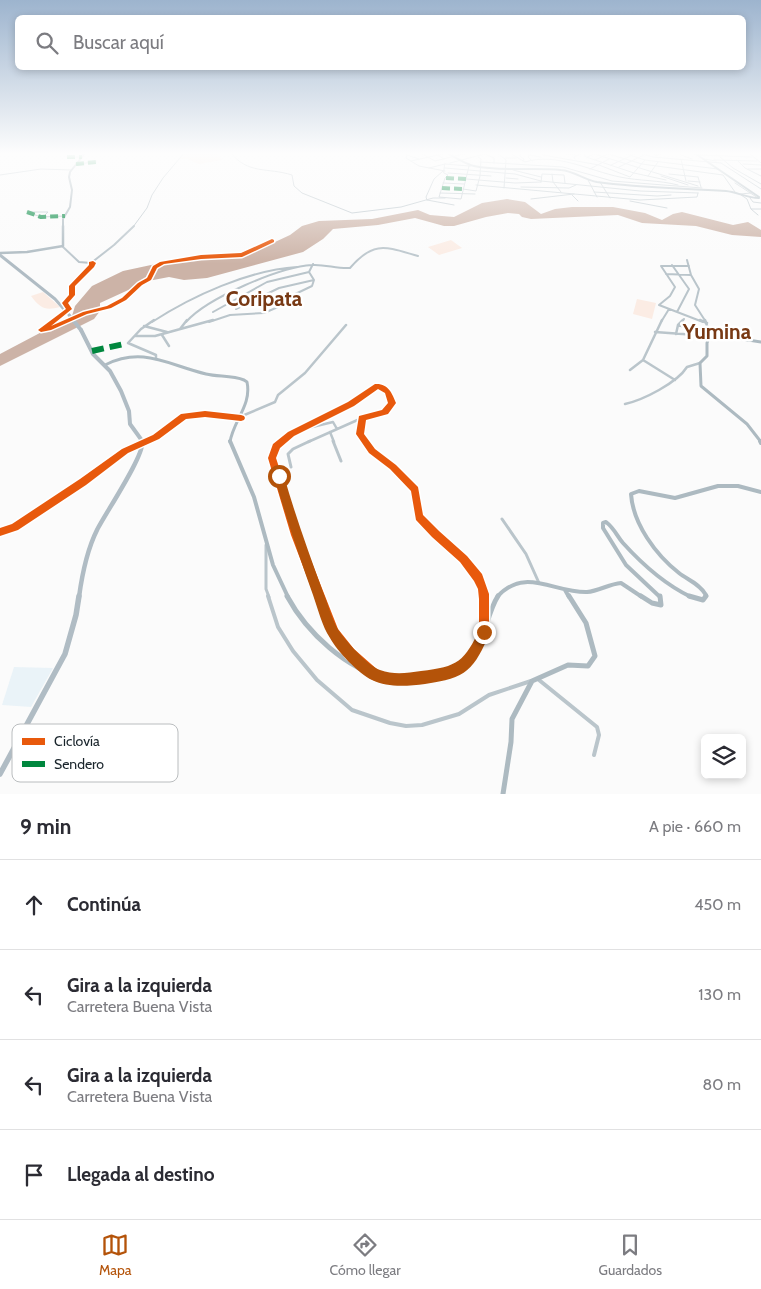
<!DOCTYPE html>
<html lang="es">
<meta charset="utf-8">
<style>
body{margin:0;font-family:Cabin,sans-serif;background:#f2f2f3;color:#2b2b33}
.controls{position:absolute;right:15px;bottom:15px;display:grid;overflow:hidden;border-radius:8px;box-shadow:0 2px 8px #0003}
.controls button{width:45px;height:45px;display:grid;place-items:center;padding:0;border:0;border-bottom:1px solid #e1e1e2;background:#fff;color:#2b2b33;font:25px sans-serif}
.stop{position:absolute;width:15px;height:15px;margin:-11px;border:4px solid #b45309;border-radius:50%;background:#fff}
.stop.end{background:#b45309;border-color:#fff;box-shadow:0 1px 5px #0008}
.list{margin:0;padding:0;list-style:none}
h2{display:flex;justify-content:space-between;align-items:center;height:65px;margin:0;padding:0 20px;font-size:21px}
h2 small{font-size:16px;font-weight:400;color:#7c7c81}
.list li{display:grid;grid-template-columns:32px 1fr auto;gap:15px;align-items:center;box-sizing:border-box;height:90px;padding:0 20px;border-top:1px solid #e1e1e2}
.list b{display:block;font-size:19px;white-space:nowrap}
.list p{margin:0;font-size:16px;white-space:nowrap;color:#7c7c81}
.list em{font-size:16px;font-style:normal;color:#7c7c81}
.icon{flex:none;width:28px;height:28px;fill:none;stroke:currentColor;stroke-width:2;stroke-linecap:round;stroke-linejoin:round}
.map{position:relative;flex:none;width:761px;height:794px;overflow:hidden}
.search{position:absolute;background:#fff;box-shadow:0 2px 8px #0003;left:15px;right:15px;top:15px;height:55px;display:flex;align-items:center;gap:12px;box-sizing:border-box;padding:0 18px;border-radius:8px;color:#7c7c81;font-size:19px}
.sheet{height:425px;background:#fff}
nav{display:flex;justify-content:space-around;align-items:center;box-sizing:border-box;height:70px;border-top:1px solid #e1e1e2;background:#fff;font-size:14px;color:#7c7c81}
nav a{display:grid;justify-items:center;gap:2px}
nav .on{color:#b45309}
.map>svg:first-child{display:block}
.built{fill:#eaf3f8}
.green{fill:#fbece4}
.water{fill:#ccb3a7}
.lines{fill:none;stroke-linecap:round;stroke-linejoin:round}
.street-far4{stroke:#bac5cb;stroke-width:1}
.street-far3{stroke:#bac5cb;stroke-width:2}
.street-far2{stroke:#bac5cb;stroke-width:2.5}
.street-far1{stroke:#bac5cb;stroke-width:3}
.street{stroke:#bac5cb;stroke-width:4}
.secondary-far4{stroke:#adbac1;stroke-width:2}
.secondary-far3{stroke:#adbac1;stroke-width:2.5}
.secondary-far2{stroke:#adbac1;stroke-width:3}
.secondary-far1{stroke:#adbac1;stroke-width:4}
.secondary{stroke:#adbac1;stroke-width:5}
.primary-far3{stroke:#b0bcc4;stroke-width:3}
.primary-far2{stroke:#b0bcc4;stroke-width:4}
.primary-far1{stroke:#b0bcc4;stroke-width:4.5}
.primary{stroke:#b0bcc4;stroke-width:5.5}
.primary-bridge-far1{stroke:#b0bcc4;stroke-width:3}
.primary-bridge{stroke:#b0bcc4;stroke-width:4}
.quiet-far1{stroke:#00873e;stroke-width:4;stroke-dasharray:8 4;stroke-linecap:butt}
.quiet{stroke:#00873e;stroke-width:6;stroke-dasharray:12 6;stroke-linecap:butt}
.cycleway-casing{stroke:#fff;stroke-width:3}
.cycleway{fill:#e8590c;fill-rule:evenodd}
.route{fill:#b45309}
.labels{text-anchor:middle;stroke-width:5;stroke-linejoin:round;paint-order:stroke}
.quarter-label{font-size:21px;font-weight:bold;fill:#783914;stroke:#fff}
.key{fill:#fff;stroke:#babdbf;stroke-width:1}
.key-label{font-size:14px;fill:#19242b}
</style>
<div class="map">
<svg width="761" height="794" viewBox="0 0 761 794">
<rect width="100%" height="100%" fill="#fbfbfb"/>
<path class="built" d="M14,667L53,668L31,707L2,705Z"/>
<path class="green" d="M186,152L217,153L222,160L199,164L187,159H179Z
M451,240L462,248L439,255L428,247Z
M43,292L60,307C45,311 40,308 31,296Z
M637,299L656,303L652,319L633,314Z"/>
<path class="water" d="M507,199L525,202L541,214L555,209L572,207H613L645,213L662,220L673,214L682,212L733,225L748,222L761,230V237L732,235L696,226L642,223L618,215L531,219L522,217L519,214L508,213L486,217L454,226H444L415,218L378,225L333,229L323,239L303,252L207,278L184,280L169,277L148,281L100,303V311L94,319L0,366V354L72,316L75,306L92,286L123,271L193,256H221L260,249L290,235L302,226L319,221L372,219L418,210L430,215L454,217L482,203Z"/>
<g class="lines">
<path class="street-far4" d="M230,152C248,175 267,167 292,175L294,186L302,193L352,213L401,207L433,198H445
M408,152L406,158L419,166L445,171
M419,152L435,161L471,152
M433,152L444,159
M496,152L506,160L504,188
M508,152L525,162C556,152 590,171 620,177C639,181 659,180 678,185
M520,152V156L524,159L523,161
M531,152L528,157L532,161
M535,152L544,154
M588,152L698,186
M602,152L642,164L723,175L735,192
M620,152L645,160L718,169
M636,152L653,157L721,163
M645,152L656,154
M681,152V155L692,159
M714,152L733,168L761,184
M748,152L761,163
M561,153L575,155
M407,155L419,159
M487,155L494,158V163
M529,155L541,157
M543,155L599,165L630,177L645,160
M698,155L752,157
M655,156L665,152
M67,157H82
M587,157L599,152
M505,158H516
M575,159L574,157L583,153L586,157L634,173L666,180
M681,159L686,181
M704,159L716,161
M595,160L612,152
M714,160L757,161
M737,160L745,168L761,176
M411,161L447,153
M480,162L563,167L612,181L702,188
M450,163L492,152
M721,163L761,189
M76,164L96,162
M445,164L469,166L461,199L439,197L445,178L448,175L444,173Z
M743,164L761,165
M611,165L637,153
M469,166H471
M469,166V164
M619,167L644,155
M429,168L445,164
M445,168L515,174L541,181L640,191L698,193
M590,169L609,159
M748,169H761
M513,170L541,177
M448,173L491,176
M552,174L553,182L561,192
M669,174L698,177
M0,175L41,169L71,170
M648,176L658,162
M661,176L688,185
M698,177L701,187
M506,178L518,179
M466,179L515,183L541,182
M588,180L597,197
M688,181L700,182
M541,182L542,174L564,175L565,183
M600,182L610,198
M443,183L464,184
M735,183L758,198
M476,185L640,200L697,197L698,193
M521,187L569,188L576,185
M463,189L476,191L480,176L481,159L478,157
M594,192L657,196L671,195
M440,193L475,194
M740,194L751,193
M572,195L578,201
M741,195L747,199L751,209H761
M750,198L753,202L761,203
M531,199L574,194
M427,200L426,197L434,179L443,171
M427,200L454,205
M630,201L667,208
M751,209L758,215
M27,212L41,217L65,216
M29,212H48L44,216
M133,227L147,208L152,195L163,178L185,152"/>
<path class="street-far3" d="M62,246L79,262L91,263
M687,260L691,275L699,289L695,305L706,322
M91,263L114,245L134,226
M672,265L689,289L677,312
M689,266H661L675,287L670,296L659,305L703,322
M666,274L691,275
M236,309L279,288L314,280
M213,312L267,282L309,272
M52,322L69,309L65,303L72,295V286L92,266L93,263H91
M66,322L85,313L109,307L124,299L140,284L149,279L155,267L162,263L201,257L242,255L272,241
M152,322C192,296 249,270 297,267
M186,322C207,298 280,267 312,265C325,264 337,269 350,268C374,240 386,247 418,256
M209,322L230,315L264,313L278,307L289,297L312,286L314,280L309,272L313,264
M661,322L669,309
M681,322L684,319"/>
<path class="street-far2" d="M54,320L41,330L49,329L69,320
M154,320L141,329L128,343L156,355V359
M700,320L707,323
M705,320L710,334
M678,325L710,334
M144,326L167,332
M180,329L187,320
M655,332L710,336
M676,334L678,325L683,320
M162,335L169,346
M135,336H155L213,320
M643,360L675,380
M630,370L643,360L662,320
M625,404C643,400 677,383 687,367L700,363
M242,416L275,402L278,395L305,373L346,325
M304,429L333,422L337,429
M330,432L334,442
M144,442C159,436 169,424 183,417C197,410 226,416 241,418
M281,442L291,434L351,404L378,386L388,392L392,403L385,412L362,418L360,434L366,442
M308,442L362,418"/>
<path class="street-far1" d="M282,441L276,446L272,458L296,535L320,597
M333,441L341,461
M365,441L372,451L393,467L415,490L419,517L471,568L478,578L484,597
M291,467L288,454L293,449L310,441
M502,519L526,554L539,583
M0,532C18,526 31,516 47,506C80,484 111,457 147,441
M266,545V589L269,597"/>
<path class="street" d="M268,596L278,627L293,651L317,680L352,710L390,723L406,726L422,725L459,714L489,695L531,681
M320,596L334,633L350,653L371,671
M484,628V596
M539,680L597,727L599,735L594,755"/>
<path class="secondary-far4" d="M693,152L759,197
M447,153C455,157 465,164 474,166C503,172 533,167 561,170C574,171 585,180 597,182C640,188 683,188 726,191C737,192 747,198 759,198
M63,227V219L70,207L72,190L69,177L70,172L86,152"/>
<path class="secondary-far3" d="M0,253L27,252L63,246V226"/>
<path class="secondary-far2" d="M105,365C143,346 168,365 206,374C218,377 232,375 244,380L247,382C252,405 233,421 230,442
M761,442L747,424L701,386L700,363L707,356V343L710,334L761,342"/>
<path class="secondary-far1" d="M230,441L254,497L273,565L288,597
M760,441L761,443
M565,590L569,597
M497,597C525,566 554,593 587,592C599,591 609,584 621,583L642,597
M660,597L626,565L603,528V523L606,522C614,528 617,536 623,543C642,564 666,585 691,597
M705,597L706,595C700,584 688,580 679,573C656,555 633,524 631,494L639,491L675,498L718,486H738L761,492"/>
<path class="secondary" d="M287,596C307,633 346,669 388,679C401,682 414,679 426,677C441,675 454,674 466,664C485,648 485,616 498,596
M641,596L652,603L661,605L660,596
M689,596L703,600L706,596
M503,794L511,742L512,719L532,681L568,665L588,666L595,656L586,623L569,596"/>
<path class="primary-far3" d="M0,255L55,299L70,316"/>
<path class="primary-far2" d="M81,330L93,354L110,371L121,391L129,411L130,424L143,442"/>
<path class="primary-far1" d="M79,597C82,575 87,550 97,530C105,514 146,453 142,441"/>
<path class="primary" d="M0,774L65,654L76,615L79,596"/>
<path class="primary-bridge-far1" d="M70,316L74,322"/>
<path class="primary-bridge" d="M73,320L81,330"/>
<path class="quiet-far1" d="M67,157H82
M76,164L96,162
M446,178L466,179
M442,188L463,189
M27,212L41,217L65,216"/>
<path class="quiet" d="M92,351L124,344"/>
<g class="cycleway-casing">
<path id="cycleway" d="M272,239L274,240V242L242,257L201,259L164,264L157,268L151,280L142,285L126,300L111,308L87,314L51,330L41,332L38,330L66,309L62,303L69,295V286L89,265V262L93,261L96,263L94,267L75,286V295L68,303L72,309L51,326L83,312L107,306L122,298L138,283L147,278L153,266L160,262L201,255L241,253Z
M375,384C388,383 392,393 396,403L388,414L366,420L364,434L375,449L396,465L418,487L423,515L439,531L467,556L482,574L489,594V632L488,636L484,637L480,636L479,632V599L478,589L474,581L460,562L432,537L416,520L411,491L390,469L369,453L356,434L359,416L382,410L388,403L385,393L378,389L354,406L294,436L280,448L276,458L301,535L338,629L354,649L379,671L381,675L379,679L375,681L371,679L346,657L330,637L291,535L268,458L273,444L288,432L348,402Z
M205,411L241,415L244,416L245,418L244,420L241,421L205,417L186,419L159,439L128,453L86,485L18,530L0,536V528L12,524L80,479L122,449L153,435L181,414Z"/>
</g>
<use href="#cycleway" class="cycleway"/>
</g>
<linearGradient id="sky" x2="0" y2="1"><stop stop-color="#9db4ce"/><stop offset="0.58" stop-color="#fdfdfd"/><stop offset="1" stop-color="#fdfdfd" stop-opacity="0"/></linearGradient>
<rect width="761" height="264" fill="url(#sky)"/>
<path class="route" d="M279,472L284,476C295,515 309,553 323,592C328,604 332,620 339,631C346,641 368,666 380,670C394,675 407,673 421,671C458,667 465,661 480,628L484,626L488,628L490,632C474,670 467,678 425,684C408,686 388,688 372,680C359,674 337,651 330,638C322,626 318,609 313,595C299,556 286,517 274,476Z"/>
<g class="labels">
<g class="quarter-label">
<text x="264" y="306">Coripata</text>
<text x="717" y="339">Yumina</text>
</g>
</g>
<rect x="12" y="724" width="166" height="58" rx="8" class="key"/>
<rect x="22" y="738" width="23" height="7" fill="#e8590c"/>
<rect x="22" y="761" width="23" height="6" fill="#00873e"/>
<g class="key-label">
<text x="54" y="746">Ciclovía</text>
<text x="54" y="769">Sendero</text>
</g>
</svg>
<div class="controls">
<button><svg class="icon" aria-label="layers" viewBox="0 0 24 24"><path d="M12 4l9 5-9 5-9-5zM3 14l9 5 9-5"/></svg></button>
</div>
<div class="stop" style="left:279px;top:476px"></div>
<div class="stop end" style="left:484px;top:632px"></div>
<div class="search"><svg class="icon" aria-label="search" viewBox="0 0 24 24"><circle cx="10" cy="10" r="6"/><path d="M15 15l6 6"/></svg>Buscar aquí</div>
</div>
<section class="sheet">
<h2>9 min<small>A pie · 660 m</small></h2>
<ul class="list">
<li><svg class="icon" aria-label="ahead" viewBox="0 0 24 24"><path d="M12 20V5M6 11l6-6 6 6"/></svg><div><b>Continúa</b></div><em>450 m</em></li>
<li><svg class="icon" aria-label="left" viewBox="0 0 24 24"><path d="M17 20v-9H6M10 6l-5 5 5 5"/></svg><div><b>Gira a la izquierda</b><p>Carretera Buena Vista</p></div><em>130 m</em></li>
<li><svg class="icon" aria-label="left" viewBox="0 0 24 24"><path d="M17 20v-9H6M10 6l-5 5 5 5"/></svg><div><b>Gira a la izquierda</b><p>Carretera Buena Vista</p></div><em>80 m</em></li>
<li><svg class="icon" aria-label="arrive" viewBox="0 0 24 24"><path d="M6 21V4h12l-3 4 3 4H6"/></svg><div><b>Llegada al destino</b></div></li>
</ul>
</section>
<nav>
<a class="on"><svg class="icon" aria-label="map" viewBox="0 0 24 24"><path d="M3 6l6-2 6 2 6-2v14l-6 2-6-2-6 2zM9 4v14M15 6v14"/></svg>Mapa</a>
<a><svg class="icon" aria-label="directions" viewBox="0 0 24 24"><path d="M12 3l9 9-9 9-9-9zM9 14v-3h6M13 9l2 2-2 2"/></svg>Cómo llegar</a>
<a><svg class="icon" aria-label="saved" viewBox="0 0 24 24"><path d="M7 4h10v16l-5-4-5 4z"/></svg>Guardados</a>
</nav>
